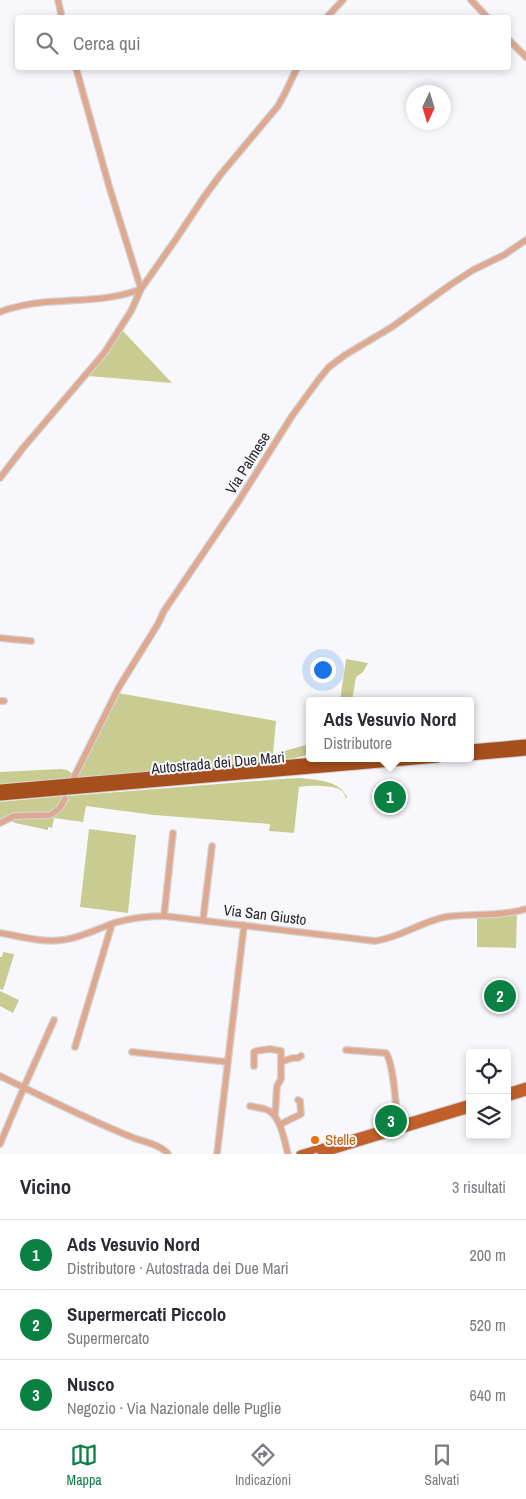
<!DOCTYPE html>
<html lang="it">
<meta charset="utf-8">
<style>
body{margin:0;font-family:"Archivo Narrow",sans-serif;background:#f7f7f7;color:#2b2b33}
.controls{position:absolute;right:15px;bottom:15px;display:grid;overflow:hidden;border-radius:5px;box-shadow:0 2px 8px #0003}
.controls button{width:45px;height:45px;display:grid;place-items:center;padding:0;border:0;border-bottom:1px solid #e1e1e2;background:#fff;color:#2b2b33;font:25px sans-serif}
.compass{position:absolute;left:406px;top:85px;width:45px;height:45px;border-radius:50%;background:#fff;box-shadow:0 2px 8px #0003;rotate:184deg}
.you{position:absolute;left:322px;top:669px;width:18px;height:18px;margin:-12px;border:4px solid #fff;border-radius:50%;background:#1a73e8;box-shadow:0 0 0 8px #1a73e833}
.badge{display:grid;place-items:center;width:32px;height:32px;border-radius:50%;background:#0b8043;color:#fff;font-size:16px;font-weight:700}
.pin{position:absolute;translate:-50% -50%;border:2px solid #fff;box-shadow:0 1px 5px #0006}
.popup{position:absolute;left:306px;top:697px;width:168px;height:65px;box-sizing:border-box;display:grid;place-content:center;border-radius:5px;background:#fff;filter:drop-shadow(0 1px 4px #0005);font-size:16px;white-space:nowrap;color:#7c7c81}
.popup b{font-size:19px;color:#2b2b33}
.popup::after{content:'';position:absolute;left:50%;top:100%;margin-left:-10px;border:10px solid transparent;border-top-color:#fff}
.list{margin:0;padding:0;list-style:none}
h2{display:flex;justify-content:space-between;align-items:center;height:65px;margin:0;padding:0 20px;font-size:21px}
h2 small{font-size:16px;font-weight:400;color:#7c7c81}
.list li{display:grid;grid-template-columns:32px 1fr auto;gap:15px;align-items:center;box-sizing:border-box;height:70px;padding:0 20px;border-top:1px solid #e1e1e2}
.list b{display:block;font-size:19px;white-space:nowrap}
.list p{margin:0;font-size:16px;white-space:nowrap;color:#7c7c81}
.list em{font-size:16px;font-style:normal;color:#7c7c81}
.icon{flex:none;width:28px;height:28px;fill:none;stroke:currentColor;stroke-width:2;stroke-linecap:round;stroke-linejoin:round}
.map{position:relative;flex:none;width:526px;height:1154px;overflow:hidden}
.search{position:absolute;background:#fff;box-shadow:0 2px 8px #0003;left:15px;right:15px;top:15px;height:55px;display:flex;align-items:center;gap:12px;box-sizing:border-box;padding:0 18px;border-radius:5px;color:#7c7c81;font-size:19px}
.sheet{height:275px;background:#fff}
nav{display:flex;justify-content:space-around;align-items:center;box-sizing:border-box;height:70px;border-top:1px solid #e1e1e2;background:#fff;font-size:14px;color:#7c7c81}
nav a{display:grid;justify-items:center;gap:2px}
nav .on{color:#0b8043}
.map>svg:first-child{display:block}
.green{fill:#c8cc91}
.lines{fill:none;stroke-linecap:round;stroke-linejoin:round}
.minor-casing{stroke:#d2d2d7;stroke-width:8}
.major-casing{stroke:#d2d2d7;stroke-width:9}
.highway-casing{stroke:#d2d2d7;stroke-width:11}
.minor{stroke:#dfa98f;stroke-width:5.5}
.major{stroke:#c1602b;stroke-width:7}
.highway{stroke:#a74f1c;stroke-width:9}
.food-dot{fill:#e8710a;stroke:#f8f8fc;stroke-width:2}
.labels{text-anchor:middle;stroke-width:4;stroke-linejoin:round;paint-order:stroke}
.street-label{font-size:15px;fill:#27262e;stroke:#f8f8fc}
.food-label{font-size:15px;fill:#c56008;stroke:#f8f8fc;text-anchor:start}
</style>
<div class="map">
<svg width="526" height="1154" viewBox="0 0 526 1154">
<rect width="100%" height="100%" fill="#f8f8fc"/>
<path class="green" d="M122,330L172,383L88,376Z
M346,659L368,663L363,672L356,677L352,701H340Z
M118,693L276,721L273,754L310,744V754L295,758L274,760L76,778Z
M61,769L67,770L73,774L72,778L0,784V772Z
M299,778C317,780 339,780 347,797L346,799C345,795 343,791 339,789C329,785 310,785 299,787L294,833L269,831L270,824L154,815L86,806L83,822L54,818L52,828L48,827V830L15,823L9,820C30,812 58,824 68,796L282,779Z
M63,796C54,822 31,810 11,815C7,816 3,818 0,820V802Z
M89,829L136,835L128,913L80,907Z
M517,914L516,948L477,947V917Z
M3,952L14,954V955L3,990L0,989V957H2Z
M0,991L19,1000L13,1013L0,1006Z"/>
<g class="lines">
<g class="minor-casing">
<path id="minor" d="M58,0L62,18
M471,0L488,18
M326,18L343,0
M508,39L526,57
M76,68L109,186L141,289
M0,312C46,294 96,307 141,289
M0,478L23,448L105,352L131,311L141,289L176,239L204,197L221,174L278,106L285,93L297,68
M0,638L31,641
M0,701H4
M74,777L119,687L158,624L164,611L238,502L292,416L319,379L329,367L345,355L392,327L450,285L473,270L504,255L526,240
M0,823L14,816L50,815L59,809L65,799
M164,916L173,833
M203,920L212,846
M0,933C20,936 42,943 62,940C80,938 97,929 114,923C131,918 147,916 164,916L375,941C400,938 420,922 445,917C472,913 499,917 526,909
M75,1047L112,924
M346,1050L386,1053C394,1064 396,1109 398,1125
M132,1052L228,1062
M281,1062L292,1058H298L301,1056
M254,1066V1052L256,1051L270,1049L281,1051V1079L277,1086L275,1116
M0,1076C44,1097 88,1120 134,1138C145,1142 161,1145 168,1154
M250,1106C255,1107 260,1108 265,1109C281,1114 284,1140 288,1154
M280,1126L283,1123L301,1114L300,1101L298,1100
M0,1144L24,1087L54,1020
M217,1154L244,925"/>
</g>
<g class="major-casing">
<path id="major" d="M507,1092L526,1086
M507,1098L526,1092
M300,1154L470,1103
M321,1154L470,1109"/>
</g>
<g class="highway-casing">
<path id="highway" d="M470,749L526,744
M470,756L526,751
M0,789L362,758
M0,796L438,758"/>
</g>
<use href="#minor" class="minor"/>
<use href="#major" class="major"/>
<use href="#highway" class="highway"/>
</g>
<circle class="food-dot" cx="315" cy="1140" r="5"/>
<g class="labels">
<g class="street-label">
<text transform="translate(248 463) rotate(-58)" y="5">Via Palmese</text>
<text transform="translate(218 763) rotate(-5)" y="5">Autostrada dei Due Mari</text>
<text transform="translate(265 915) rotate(7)" y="5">Via San Giusto</text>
</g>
<g class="food-label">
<text x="325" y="1145">Stelle</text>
</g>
</g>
</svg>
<div class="controls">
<button><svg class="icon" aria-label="locate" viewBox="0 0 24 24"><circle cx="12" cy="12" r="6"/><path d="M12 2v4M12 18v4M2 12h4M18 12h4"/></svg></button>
<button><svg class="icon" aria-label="layers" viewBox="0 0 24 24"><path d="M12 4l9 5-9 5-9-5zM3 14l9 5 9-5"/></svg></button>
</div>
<svg class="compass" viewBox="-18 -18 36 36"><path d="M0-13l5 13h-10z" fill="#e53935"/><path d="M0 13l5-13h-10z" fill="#7c7c81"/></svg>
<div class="you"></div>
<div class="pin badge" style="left:390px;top:797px">1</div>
<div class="popup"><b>Ads Vesuvio Nord</b>Distributore</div>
<div class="pin badge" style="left:500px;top:996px">2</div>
<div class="pin badge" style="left:391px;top:1121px">3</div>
<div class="search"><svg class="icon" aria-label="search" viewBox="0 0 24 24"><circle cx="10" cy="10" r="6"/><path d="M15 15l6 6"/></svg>Cerca qui</div>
</div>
<section class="sheet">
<h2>Vicino<small>3 risultati</small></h2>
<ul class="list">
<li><span class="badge">1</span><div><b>Ads Vesuvio Nord</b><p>Distributore · Autostrada dei Due Mari</p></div><em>200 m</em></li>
<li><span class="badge">2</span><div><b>Supermercati Piccolo</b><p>Supermercato</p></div><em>520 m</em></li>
<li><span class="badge">3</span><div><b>Nusco</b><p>Negozio · Via Nazionale delle Puglie</p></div><em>640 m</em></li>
</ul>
</section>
<nav>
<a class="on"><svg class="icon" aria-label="map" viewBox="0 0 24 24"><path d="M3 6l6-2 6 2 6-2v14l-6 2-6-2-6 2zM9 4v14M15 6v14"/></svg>Mappa</a>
<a><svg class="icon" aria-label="directions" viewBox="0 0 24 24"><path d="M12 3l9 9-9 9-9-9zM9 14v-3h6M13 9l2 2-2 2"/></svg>Indicazioni</a>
<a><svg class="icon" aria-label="saved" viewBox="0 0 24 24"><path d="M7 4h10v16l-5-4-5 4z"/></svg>Salvati</a>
</nav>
